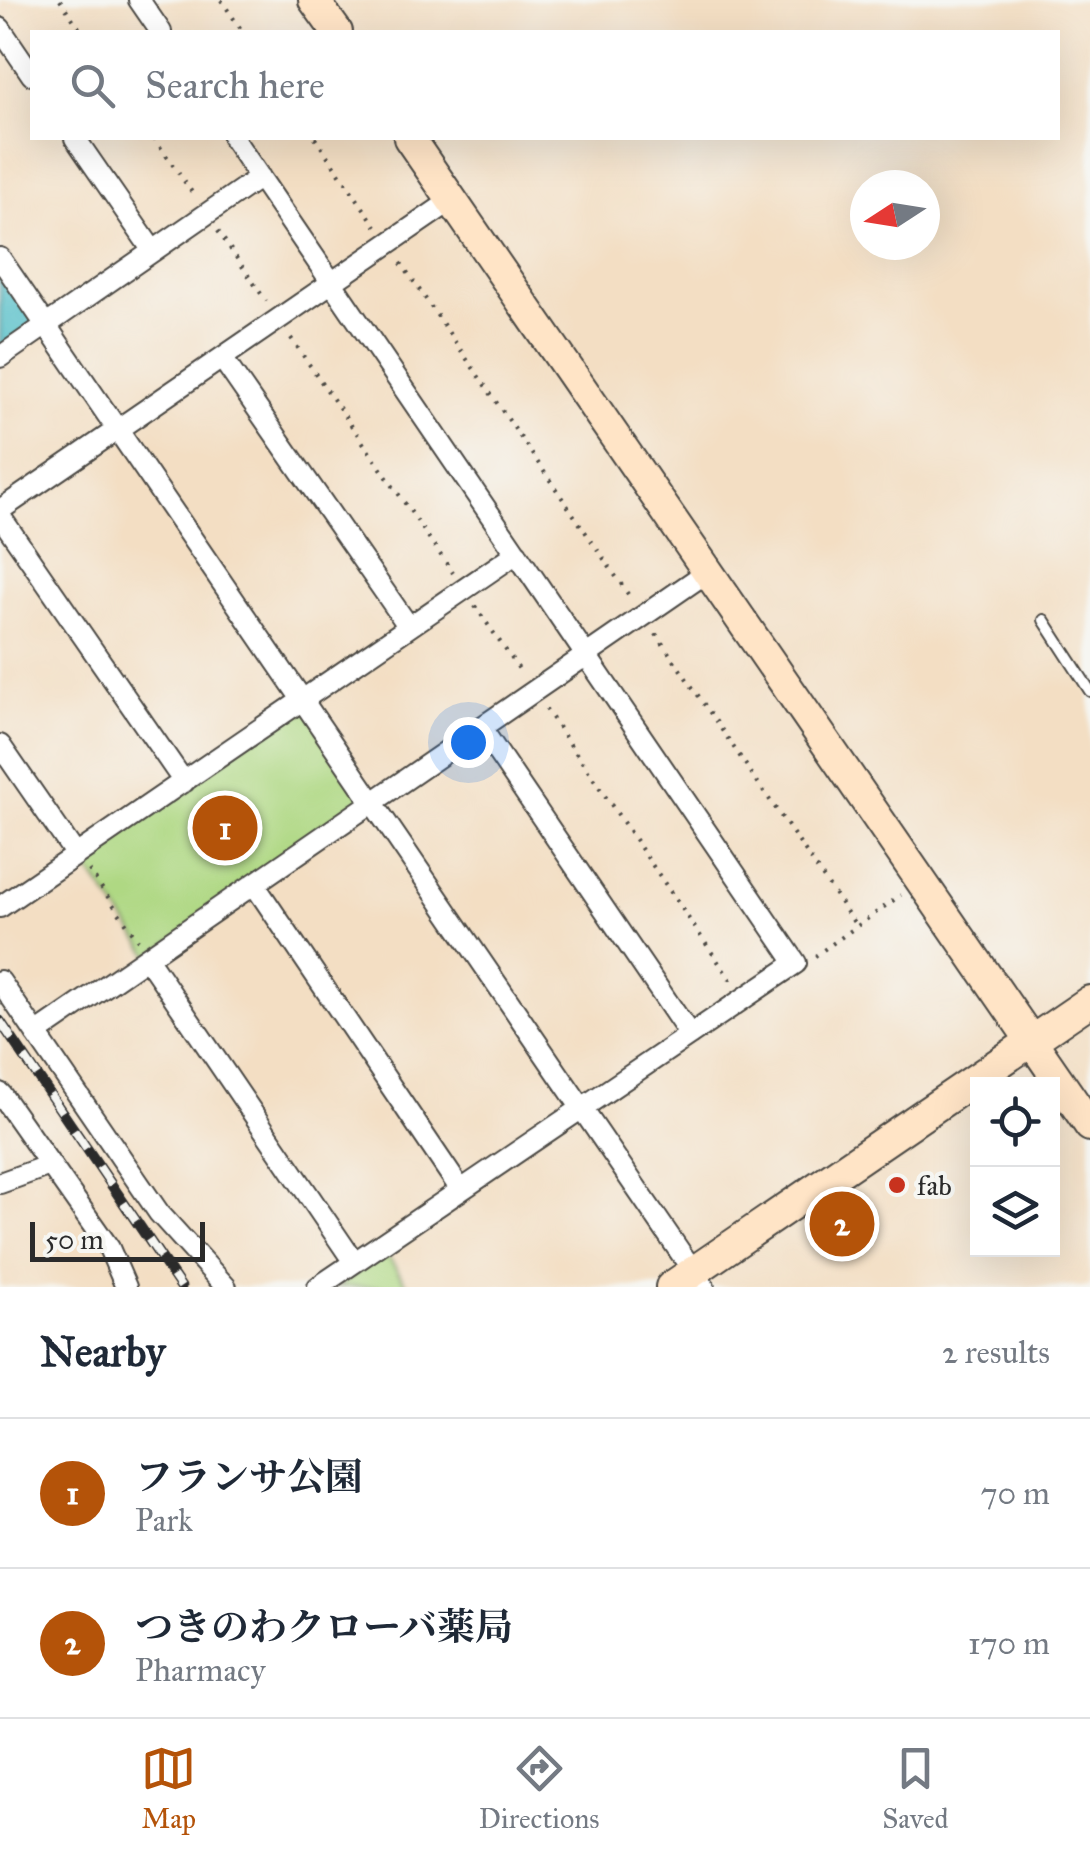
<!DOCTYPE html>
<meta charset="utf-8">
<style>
body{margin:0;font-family:"IM FELL Great Primer","Noto Serif JP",serif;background:#f2f2f3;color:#1f2937}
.controls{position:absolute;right:30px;bottom:30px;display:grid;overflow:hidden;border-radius:0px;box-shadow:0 10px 40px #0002}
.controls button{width:90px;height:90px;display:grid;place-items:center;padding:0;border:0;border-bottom:2px solid #e0e1e3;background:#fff;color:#1f2937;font:50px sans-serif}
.compass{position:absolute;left:850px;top:170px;width:90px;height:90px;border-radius:50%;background:#fff;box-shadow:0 10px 40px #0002;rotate:258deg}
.scale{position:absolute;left:30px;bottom:25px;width:175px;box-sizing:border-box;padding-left:10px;border:5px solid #2b2b2b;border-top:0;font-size:28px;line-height:35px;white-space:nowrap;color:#2b2b2b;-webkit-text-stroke:8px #f6f6f2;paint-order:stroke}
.you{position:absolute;left:468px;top:742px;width:35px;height:35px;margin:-25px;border:8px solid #fff;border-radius:50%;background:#1a73e8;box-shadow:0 0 0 15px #1a73e833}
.badge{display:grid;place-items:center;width:65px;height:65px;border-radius:50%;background:#b45309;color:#fff;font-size:32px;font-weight:700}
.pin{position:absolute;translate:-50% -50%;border:5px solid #fff;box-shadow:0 2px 10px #0006}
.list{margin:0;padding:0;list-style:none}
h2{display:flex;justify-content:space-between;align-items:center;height:130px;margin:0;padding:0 40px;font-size:42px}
h2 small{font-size:32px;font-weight:400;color:#747a83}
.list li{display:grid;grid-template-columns:65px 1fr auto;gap:30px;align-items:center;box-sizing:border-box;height:150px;padding:0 40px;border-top:2px solid #e0e1e3}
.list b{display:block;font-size:38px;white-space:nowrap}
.list p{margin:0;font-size:32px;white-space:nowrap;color:#747a83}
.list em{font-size:32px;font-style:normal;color:#747a83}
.icon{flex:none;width:55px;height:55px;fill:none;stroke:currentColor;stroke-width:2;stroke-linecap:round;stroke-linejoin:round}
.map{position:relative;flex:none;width:1090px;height:1287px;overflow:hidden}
.search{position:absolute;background:#fff;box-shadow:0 10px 40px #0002;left:30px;right:30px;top:30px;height:110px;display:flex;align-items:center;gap:25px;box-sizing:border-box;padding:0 35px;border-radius:0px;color:#747a83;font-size:38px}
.sheet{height:430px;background:#fff}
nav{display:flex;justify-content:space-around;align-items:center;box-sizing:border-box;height:140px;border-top:2px solid #e0e1e3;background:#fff;font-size:28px;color:#747a83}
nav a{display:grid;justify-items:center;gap:5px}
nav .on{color:#b45309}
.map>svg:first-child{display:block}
.green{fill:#afd883;stroke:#6d8257;stroke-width:2.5}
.water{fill:#4fbdc7;stroke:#3d7479;stroke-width:2.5}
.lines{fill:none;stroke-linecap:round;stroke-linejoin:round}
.lane-casing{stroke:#494642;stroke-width:14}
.street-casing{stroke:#494642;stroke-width:24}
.secondary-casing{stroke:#494642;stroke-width:34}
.path{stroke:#494642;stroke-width:4;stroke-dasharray:2.5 8;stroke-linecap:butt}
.lane{stroke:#fff;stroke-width:10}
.street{stroke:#fff;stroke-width:20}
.secondary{stroke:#ffe4c6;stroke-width:30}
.rail-casing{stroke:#2b2b2b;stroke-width:11}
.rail{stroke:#f6f6f2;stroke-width:8;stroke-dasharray:22;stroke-linecap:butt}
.poi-dot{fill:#c8321e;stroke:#f6f6f2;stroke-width:4}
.labels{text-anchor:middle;stroke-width:8;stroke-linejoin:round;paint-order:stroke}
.poi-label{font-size:28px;fill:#2b2b2b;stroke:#f6f6f2;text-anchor:start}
</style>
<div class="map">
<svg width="1090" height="1287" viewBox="0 0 1090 1287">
<rect width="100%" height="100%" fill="#f6f6f2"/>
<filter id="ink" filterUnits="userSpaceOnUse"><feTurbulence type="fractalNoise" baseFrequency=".01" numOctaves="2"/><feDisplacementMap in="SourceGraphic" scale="20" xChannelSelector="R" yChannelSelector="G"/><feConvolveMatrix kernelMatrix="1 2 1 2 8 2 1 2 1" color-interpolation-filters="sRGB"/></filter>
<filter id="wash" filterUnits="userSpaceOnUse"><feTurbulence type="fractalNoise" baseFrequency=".0048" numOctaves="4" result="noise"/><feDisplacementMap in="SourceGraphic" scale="40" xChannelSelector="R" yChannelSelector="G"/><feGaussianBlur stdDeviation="2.25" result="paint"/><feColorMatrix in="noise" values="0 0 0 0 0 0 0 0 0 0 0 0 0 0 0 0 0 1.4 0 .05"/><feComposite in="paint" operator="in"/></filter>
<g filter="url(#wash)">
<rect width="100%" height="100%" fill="#f3dec3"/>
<path class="green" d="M302,700L372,802L150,956L78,854Z
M385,1252L408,1287H338Z"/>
<path class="water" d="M0,258L46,325L0,357Z"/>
</g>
<g filter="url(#ink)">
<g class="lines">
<g class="lane-casing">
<path id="lane" d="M1044,620L1090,691"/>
</g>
<g class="street-casing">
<path id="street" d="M139,0L161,32
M0,28L32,75
M75,138L153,251
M233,138L796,963L318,1287
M0,258L704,1287
M0,357L260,177
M222,358L409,627
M0,510L452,200
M0,516L184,782
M481,728L690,1035
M0,745L76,855
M254,884L461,1190
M0,907L517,553
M147,958L354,1262
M0,981L159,1213L226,1287
M36,1034L707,572
M0,1093L109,1248L126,1287
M0,1183L50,1165"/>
</g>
<g class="secondary-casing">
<path id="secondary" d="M314,0L337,32
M409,138L1090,1126
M671,1287L1090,1001"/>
</g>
<path class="path" d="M60,0L82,32
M221,0L243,32
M154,138L196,198
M315,138L376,226
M218,231L266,301
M401,263L630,597
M291,338L453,573
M475,606L521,672
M656,634L857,927
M546,709L732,982
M89,870L138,940
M815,956L901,895"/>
<use href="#lane" class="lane"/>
<use href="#street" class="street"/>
<use href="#secondary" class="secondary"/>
<g class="rail-casing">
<path id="rail" d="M0,1021L181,1287"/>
</g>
<use href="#rail" class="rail"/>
</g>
</g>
<circle class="poi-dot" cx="897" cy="1185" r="10"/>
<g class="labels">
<g class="poi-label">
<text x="917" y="1195">fab</text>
</g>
</g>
</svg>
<div class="controls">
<button><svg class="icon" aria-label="locate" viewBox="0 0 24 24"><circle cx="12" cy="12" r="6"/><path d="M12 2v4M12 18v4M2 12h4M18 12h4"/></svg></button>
<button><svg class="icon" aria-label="layers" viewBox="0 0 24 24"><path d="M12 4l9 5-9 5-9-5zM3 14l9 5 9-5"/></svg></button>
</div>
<svg class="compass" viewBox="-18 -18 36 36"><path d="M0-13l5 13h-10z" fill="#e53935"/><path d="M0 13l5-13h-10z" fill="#747a83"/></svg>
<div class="scale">50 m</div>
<div class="you"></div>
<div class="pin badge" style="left:225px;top:828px">1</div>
<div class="pin badge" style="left:842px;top:1224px">2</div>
<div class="search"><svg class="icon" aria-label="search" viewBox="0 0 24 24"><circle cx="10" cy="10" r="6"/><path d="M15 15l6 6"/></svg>Search here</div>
</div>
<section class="sheet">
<h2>Nearby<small>2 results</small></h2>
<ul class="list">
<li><span class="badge">1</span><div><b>フランサ公園</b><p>Park</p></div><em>70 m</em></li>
<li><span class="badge">2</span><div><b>つきのわクローバ薬局</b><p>Pharmacy</p></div><em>170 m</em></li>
</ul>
</section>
<nav>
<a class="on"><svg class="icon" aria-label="map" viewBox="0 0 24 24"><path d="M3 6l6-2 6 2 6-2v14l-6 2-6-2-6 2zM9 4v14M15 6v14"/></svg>Map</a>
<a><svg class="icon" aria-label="directions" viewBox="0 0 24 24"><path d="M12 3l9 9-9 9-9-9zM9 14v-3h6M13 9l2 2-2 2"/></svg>Directions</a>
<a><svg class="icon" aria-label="saved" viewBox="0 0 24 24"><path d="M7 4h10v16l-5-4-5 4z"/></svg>Saved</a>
</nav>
